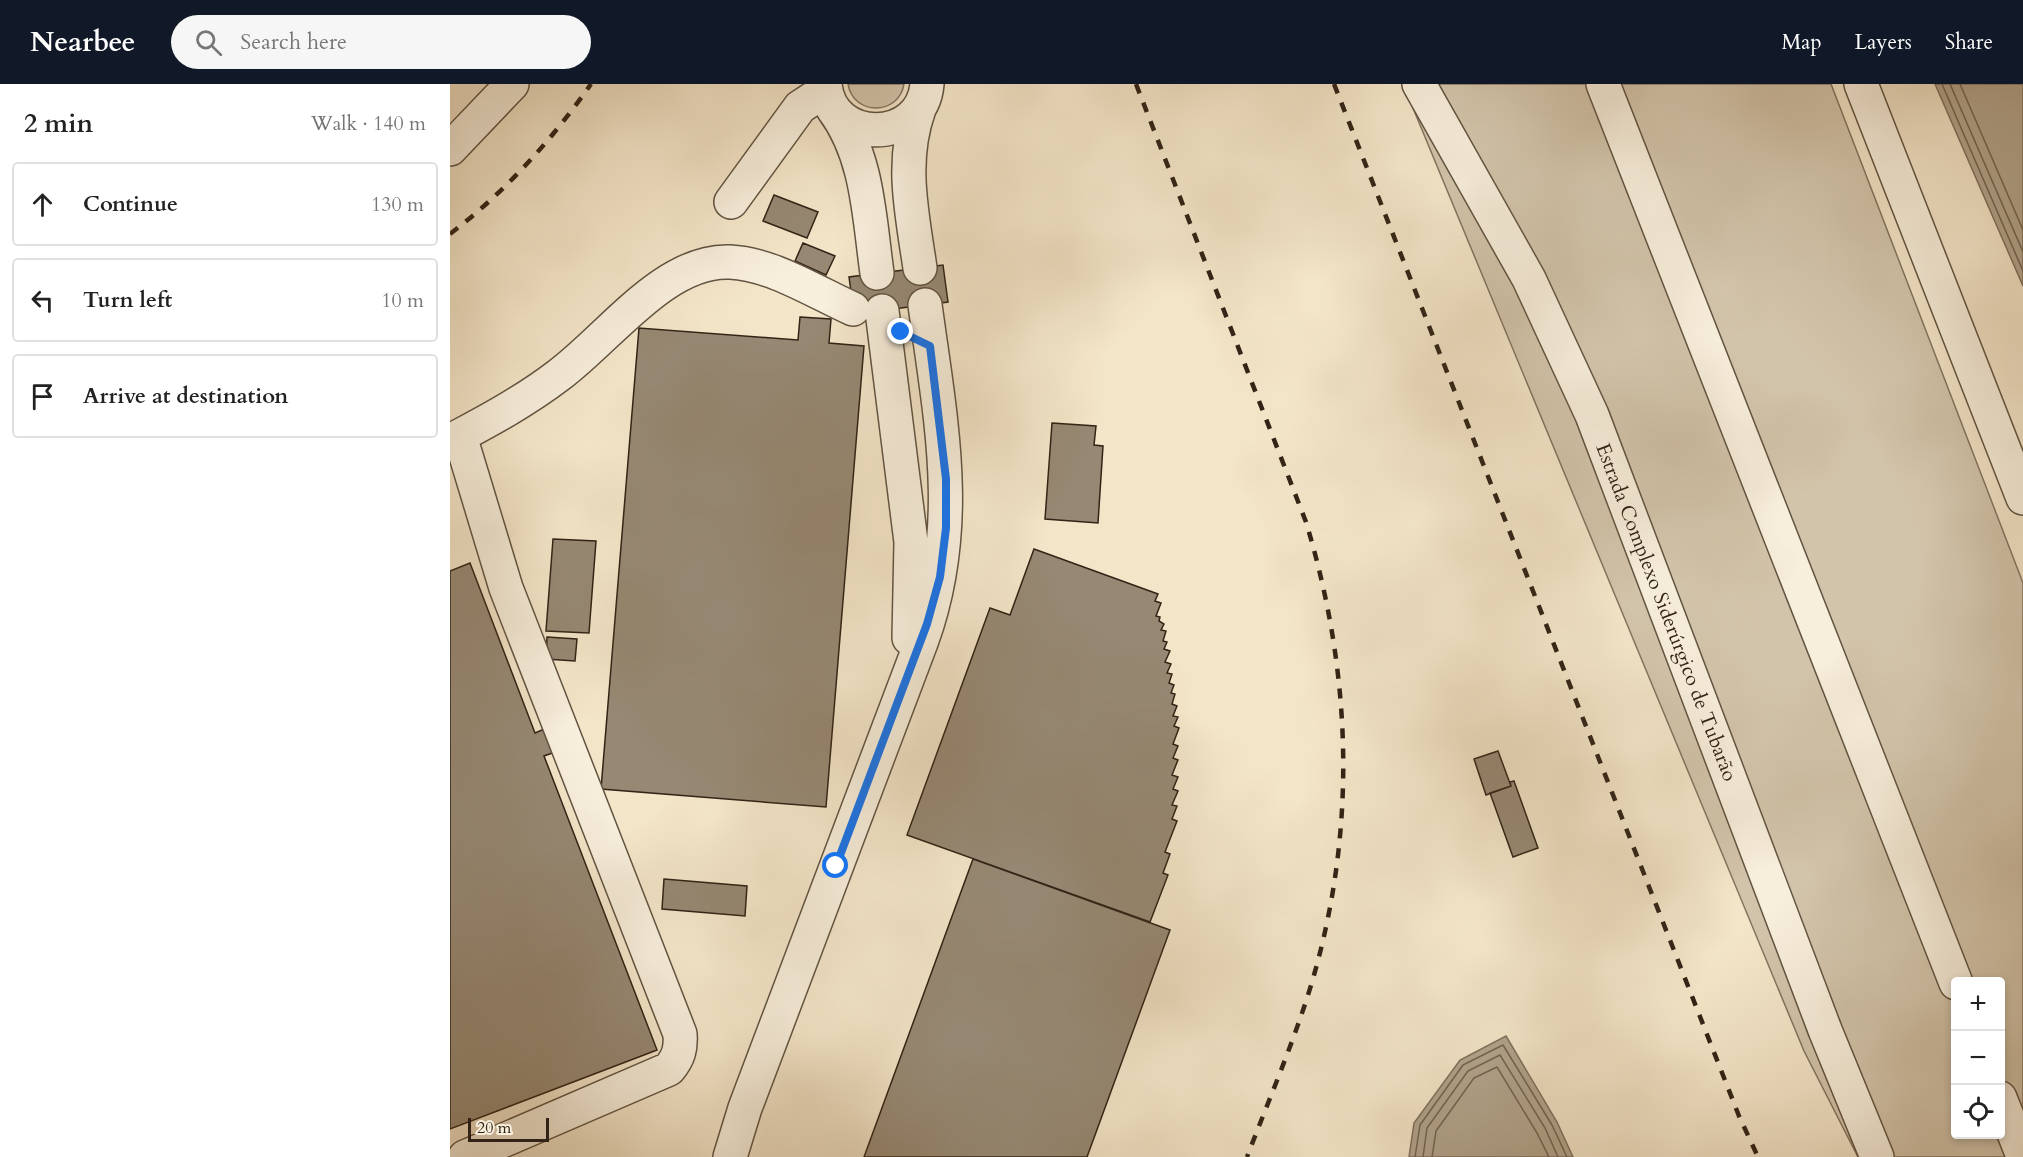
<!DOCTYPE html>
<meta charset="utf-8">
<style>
body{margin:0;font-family:Cardo,serif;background:#f6f6f6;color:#222}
.controls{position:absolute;right:18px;bottom:18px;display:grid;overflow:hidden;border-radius:6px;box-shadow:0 3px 9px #0003}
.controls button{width:54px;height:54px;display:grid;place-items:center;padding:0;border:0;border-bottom:2px solid #e0e0e0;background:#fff;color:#222;font:30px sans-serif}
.scale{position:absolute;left:18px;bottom:15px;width:81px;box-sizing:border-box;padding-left:6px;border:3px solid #322316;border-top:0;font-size:16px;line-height:21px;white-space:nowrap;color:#322316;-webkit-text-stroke:4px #f7eedb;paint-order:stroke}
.stop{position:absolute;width:18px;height:18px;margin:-14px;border:4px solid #1a73e8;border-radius:50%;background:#fff}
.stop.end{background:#1a73e8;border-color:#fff;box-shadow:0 2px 6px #0008}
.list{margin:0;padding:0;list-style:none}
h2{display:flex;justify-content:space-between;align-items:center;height:78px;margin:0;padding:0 24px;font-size:26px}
h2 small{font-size:20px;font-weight:400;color:#767676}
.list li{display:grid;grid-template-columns:39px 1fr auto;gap:18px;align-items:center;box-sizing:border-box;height:84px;margin:0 12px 12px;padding:0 12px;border:2px solid #e0e0e0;border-radius:6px}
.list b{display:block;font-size:22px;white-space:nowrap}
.list em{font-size:20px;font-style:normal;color:#767676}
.icon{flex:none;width:33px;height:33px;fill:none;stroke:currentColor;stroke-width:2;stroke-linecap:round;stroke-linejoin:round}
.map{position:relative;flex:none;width:1573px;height:1073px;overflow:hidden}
header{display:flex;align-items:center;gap:36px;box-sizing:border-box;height:84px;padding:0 30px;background:#111827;color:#fff}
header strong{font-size:28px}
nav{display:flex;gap:33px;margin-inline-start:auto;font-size:21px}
.search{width:420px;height:54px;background:#f6f6f6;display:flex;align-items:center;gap:15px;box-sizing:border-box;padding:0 21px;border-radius:33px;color:#767676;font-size:22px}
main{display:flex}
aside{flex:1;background:#fff}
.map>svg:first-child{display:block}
.green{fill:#d2c4aa;stroke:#827460;stroke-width:1.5;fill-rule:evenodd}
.water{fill:#b1a38b;stroke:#7e705c;stroke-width:1.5}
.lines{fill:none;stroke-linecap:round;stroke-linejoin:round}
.shore{stroke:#726350;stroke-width:1.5}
.building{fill:#968873;stroke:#322316;stroke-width:1.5}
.minor-casing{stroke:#625442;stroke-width:36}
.minor{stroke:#f7eedb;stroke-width:33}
.rail{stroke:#322316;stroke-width:4.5;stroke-dasharray:10 10;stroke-linecap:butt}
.route{stroke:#1a73e8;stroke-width:8}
.labels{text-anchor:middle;stroke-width:4.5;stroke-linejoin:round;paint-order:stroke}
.street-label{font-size:20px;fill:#322316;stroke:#f7eedb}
</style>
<header>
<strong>Nearbee</strong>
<div class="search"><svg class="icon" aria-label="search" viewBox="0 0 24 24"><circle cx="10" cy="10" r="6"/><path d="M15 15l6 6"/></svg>Search here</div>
<nav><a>Map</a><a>Layers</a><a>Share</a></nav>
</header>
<main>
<aside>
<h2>2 min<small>Walk · 140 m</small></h2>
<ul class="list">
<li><svg class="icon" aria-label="ahead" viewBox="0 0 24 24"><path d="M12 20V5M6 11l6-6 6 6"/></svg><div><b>Continue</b></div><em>130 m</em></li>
<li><svg class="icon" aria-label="left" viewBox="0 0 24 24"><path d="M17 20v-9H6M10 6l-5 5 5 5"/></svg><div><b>Turn left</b></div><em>10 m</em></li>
<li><svg class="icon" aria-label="arrive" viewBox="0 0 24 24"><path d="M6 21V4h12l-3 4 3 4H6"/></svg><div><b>Arrive at destination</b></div></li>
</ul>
</aside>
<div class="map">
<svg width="1573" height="1073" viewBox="0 0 1573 1073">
<rect width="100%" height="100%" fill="#f3e5c8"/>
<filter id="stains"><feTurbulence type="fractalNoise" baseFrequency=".00333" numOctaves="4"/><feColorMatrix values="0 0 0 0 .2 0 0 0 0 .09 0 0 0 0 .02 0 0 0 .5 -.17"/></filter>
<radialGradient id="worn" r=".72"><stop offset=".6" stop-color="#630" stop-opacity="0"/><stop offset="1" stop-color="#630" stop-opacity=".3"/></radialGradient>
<path class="green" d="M398,0H454C449,32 403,32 398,0Z
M953,0H1381L1573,499V1073H1408L1354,967ZM1506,898H1550V1050H1506Z"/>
<path class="water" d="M1485,0H1573V202Z
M1056,952L1107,1038L1123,1073H959L964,1039L1010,976Z"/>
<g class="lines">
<path class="shore" d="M1492,0L1573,187
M1500,0L1573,168
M1510,0L1573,146
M965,1073L970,1041L1013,981L1053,961L1102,1041L1117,1073
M973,1073L977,1044L1018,987L1050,971L1095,1044L1108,1073
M982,1073L986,1047L1024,994L1047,983L1087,1049L1099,1073"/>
</g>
<path class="building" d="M324,111L368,128L357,154L313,137Z
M353,159L385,172L376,191L345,177Z
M493,181L498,218L404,230L399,193Z
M350,233L381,235L379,259L414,262L376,723L151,705L189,244L348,256Z
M602,339L646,342L644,361L653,362L648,439L595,435Z
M103,455L146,457L139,549L96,547Z
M584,465L708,510L705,517L711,519L706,532L710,533L709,537L714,540L711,546L716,547L713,557L717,558L714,565L720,567L715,578L721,580L717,589L722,590L719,599L724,601L721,609L725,610L722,620L727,622L723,632L728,633L724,642L729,644L723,660L728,662L723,674L728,676L722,691L728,693L723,705L728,707L722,721L727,722L722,735L727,737L715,768L720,770L713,789L718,791L700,838L457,751L540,524L560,531Z
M20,479L85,649L99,643L108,667L94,672L207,966L0,1045V487Z
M97,553L127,555L125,577L96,575Z
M1048,667L1061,702L1036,711L1024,675Z
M1064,697L1088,764L1063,773L1040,709L1061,702L1060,698Z
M523,775L720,846L637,1073H414Z
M214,795L297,802L295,832L212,825Z"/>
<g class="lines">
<g class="minor-casing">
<path id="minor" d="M375,0C380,61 472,61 477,0
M969,0L1079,195L1142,331L1375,946L1427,1073
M1153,0L1506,899
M1411,0L1573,414
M383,25C418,72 419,132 427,189
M469,25C450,78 462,129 470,184
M0,65L62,0
M281,118L350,23L376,6
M432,227L461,458L459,554
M10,352L56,504L230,950C231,964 229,973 219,985L15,1073
M0,357C38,337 75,317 109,291C159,254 215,175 280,178C322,180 365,208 403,225
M1550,1014L1573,1072
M280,1073L295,1024L472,556C513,442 491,338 475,221"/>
</g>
<use href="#minor" class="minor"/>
<path class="rail" d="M686,0L856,438C902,590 907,745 862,898C844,958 819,1015 797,1073
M884,0L1289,1032L1308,1073
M0,150C55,108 101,57 141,0"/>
</g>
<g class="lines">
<path class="route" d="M386,782L477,540L490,493L496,444V395L480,262L451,248"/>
</g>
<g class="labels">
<g class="street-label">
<text transform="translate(1217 528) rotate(69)" y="7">Estrada Complexo Siderúrgico de Tubarão</text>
</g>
</g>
<rect width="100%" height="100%" filter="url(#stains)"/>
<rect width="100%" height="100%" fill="url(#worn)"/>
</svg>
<div class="controls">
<button>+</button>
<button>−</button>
<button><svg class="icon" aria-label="locate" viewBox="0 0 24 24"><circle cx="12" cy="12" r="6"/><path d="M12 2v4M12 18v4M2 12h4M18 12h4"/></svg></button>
</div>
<div class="scale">20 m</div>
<div class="stop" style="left:386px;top:782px"></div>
<div class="stop end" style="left:451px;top:248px"></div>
</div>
</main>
